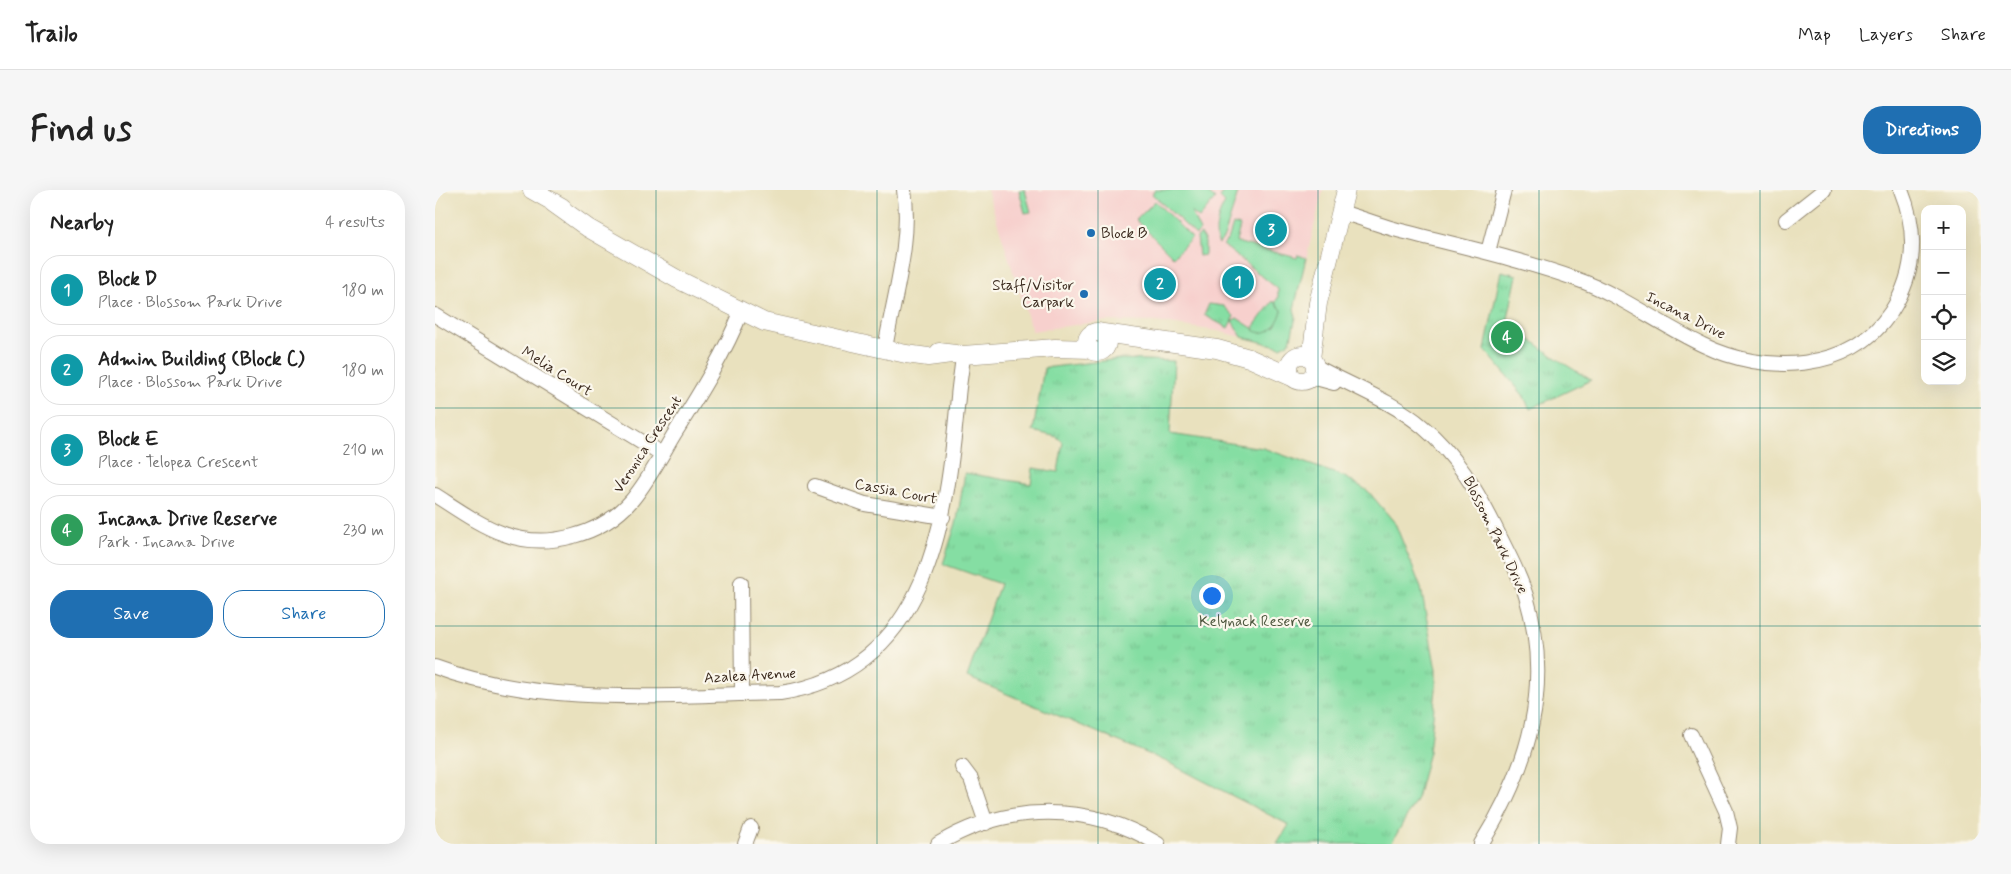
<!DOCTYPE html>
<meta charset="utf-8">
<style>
body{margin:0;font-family:Mynerve,sans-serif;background:#f6f6f6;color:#222}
.controls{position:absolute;right:15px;top:15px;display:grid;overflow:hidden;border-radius:10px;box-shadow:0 5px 20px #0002}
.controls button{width:45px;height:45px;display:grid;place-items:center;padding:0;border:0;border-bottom:1px solid #e0e0e0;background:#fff;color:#222;font:25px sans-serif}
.you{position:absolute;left:776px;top:405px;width:18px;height:18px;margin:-12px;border:4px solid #fff;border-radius:50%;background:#1a73e8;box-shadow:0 0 0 8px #1a73e833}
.badge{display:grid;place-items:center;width:32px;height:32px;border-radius:50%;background:#1f6fb2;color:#fff;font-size:16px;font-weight:700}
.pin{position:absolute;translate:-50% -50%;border:2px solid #fff;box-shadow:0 1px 5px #0006}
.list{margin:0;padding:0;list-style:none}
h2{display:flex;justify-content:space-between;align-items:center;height:65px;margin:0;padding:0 20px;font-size:21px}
h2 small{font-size:16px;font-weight:400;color:#767676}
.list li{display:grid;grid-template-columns:32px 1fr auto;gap:15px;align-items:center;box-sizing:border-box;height:70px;margin:0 10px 10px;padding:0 10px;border:1px solid #e0e0e0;border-radius:20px}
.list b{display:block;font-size:19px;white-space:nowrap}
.list p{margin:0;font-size:16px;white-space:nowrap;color:#767676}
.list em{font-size:16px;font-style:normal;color:#767676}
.actions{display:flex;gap:10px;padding:15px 20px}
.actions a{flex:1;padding:11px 0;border:1px solid #1f6fb2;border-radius:20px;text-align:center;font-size:18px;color:#1f6fb2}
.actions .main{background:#1f6fb2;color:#fff}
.icon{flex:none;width:28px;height:28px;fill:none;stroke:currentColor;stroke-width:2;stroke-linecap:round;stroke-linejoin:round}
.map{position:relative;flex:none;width:1546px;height:654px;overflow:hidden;border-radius:20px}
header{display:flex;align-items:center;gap:30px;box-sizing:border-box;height:70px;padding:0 25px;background:#fff;border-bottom:1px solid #e0e0e0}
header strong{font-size:24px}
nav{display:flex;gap:28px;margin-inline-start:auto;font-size:18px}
.intro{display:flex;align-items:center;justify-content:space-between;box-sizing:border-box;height:120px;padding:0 30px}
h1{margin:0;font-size:35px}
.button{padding:12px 22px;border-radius:20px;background:#1f6fb2;color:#fff;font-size:18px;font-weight:700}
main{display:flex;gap:30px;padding:0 30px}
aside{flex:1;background:#fff;border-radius:20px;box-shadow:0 5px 20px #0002}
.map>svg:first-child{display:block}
.built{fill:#f7d0cd}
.green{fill:#85dea3;stroke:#608460}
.park{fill:url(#park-tufts);stroke:#608460}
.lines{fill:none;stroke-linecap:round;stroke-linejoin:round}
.minor-casing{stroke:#92866e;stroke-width:16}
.tertiary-casing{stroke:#92866e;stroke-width:19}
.minor{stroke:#fff;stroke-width:14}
.tertiary{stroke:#fff;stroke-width:18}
.grid{fill:none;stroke:#0f766e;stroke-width:1;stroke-opacity:0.55}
.poi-dot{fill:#1f6fb2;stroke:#fbf7ec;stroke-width:2}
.labels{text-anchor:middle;stroke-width:4.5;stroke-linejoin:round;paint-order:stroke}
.poi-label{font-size:15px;fill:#3b2a1e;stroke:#fbf7ec;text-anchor:start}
.street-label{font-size:15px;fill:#3b2a1e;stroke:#fbf7ec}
.park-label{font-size:15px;fill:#4e573f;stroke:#fbf7ec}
</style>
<header>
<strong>Trailo</strong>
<nav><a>Map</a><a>Layers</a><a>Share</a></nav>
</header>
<div class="intro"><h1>Find us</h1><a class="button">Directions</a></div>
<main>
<aside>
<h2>Nearby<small>4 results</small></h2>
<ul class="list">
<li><span class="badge" style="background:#0f9aa8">1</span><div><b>Block D</b><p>Place · Blossom Park Drive</p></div><em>180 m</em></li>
<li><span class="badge" style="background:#0f9aa8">2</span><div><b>Admin Building (Block C)</b><p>Place · Blossom Park Drive</p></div><em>180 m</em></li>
<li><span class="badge" style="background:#0f9aa8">3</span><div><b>Block E</b><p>Place · Telopea Crescent</p></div><em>210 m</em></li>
<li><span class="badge" style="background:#2e9e5b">4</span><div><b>Incana Drive Reserve</b><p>Park · Incana Drive</p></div><em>230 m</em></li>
</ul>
<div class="actions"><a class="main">Save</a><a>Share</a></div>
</aside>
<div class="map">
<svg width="1546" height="654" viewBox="0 0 1546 654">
<defs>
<pattern id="park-tufts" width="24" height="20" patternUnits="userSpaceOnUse" patternTransform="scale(1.25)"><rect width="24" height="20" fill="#85dea3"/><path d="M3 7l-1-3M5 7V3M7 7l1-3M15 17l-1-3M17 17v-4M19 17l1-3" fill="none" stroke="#74bf8c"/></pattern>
</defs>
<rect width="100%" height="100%" fill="#fbf7ec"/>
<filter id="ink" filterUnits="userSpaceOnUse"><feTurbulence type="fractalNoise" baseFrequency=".02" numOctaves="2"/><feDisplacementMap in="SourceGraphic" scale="10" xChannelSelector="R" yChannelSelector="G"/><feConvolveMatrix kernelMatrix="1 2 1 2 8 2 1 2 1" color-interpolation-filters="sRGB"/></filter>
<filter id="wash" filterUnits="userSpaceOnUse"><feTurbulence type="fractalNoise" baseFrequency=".0096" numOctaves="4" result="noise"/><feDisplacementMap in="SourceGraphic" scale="20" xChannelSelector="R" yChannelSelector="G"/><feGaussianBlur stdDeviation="1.12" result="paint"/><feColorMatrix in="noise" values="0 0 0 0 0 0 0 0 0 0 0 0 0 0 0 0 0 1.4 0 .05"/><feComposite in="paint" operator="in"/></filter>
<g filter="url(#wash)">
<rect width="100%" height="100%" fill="#e9e1be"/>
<path class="built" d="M552,0H888L859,119L861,127L855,152L846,157L783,141L721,132L669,131L597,141Z"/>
<path class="green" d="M584,0H590L596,22L590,23Z
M720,0H770L780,9L764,28L756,22L765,41L761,45L717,4Z
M788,0H804L789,47L784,54C777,43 784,22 790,13L785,8Z
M720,11L757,48L738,67L701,30Z
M798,34L805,36L801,52L862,68L863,65L871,68L859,119L861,127L855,152L846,157L807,147L797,131L802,128L825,143L840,136L847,120L840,112L843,108V99L788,55L793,50Z
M766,44L770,52V65L764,66L762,47Z"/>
<path class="park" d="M1066,81L1082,85L1072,133L1128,173L1156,190L1095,219L1088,205L1050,160Z
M838,111L847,120C844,133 834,147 820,141L819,136Z
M774,114L789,116L799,126L793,138L769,125Z
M685,169L739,171L735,244L828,258L910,287L933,301L960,333L986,398L1001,480V499L994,562L982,608L956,654H842L854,635L730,571L532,487L565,394L508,374L522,330L530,283L596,294L598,278L623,282L628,252L622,247L598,241L609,178Z"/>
</g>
<g filter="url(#ink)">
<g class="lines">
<g class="minor-casing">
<path id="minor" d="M905,22C924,27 941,34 959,39C1020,55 1082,68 1141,89C1187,105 1225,135 1268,155C1330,185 1415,183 1456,122C1481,83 1483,42 1466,0
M1351,30L1389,0
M1053,62L1069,0
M0,125L227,264
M450,159C458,109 477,51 469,0
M880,176C916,196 956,210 988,237C1021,265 1041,299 1060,337C1071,360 1084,382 1091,406C1118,496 1094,577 1046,654
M877,187L899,193
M380,296L430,314L508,327
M0,305C22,319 44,335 69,344C112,360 167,345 197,310C213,291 225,268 238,246C263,206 289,165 307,120
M306,393L307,504
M0,477C107,517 233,505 345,503C494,481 512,330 523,207C524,193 527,179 528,165
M1256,545L1291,621L1295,638L1293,654
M527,577L536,589L551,633
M310,654L316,638
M503,654C572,612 656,613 723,654"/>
</g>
<g class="tertiary-casing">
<path id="tertiary" d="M97,0L127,17
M118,13L153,38L242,89L329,132L471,164L493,167L516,164
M652 152a10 10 0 1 1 20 0a10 10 0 1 1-20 0Z
M668,143L782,159L814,168L857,187
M504,162L528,165L620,158L656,159
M854 178a13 13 0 1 1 26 0a13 13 0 1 1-26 0Z
M876,169L883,113L911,0"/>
</g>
<use href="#minor" class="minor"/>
<use href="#tertiary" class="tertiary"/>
</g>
</g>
<path class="grid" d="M221,0V654M442,0V654M663,0V654M883,0V654M1104,0V654M1325,0V654M0,218H1546M0,436H1546"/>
<g class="poi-dot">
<circle cx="656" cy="43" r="5"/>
<circle cx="649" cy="104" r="5"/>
</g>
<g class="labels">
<g class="poi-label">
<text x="666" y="48">Block B</text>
<text x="639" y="100" text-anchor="end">Staff/Visitor<tspan x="639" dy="17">Carpark</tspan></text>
</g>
<g class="street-label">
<text transform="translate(1251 125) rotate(27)" y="5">Incana Drive</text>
<text transform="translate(122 181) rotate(32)" y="5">Melia Court</text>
<text transform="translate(212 254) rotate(-57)" y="5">Veronica Crescent</text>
<text transform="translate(461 301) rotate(11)" y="5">Cassia Court</text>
<text transform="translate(1061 345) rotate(64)" y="5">Blossom Park Drive</text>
<text transform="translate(315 485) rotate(-3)" y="5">Azalea Avenue</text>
</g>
<g class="park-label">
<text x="820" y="436">Kelynack Reserve</text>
</g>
</g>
</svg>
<div class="controls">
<button>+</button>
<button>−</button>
<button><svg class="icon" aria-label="locate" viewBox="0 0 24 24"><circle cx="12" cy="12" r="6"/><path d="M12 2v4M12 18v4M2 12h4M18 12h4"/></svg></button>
<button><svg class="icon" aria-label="layers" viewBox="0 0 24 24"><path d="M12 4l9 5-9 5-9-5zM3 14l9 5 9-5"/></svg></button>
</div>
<div class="you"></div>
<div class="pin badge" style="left:803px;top:92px;background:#0f9aa8">1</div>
<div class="pin badge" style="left:725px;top:94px;background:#0f9aa8">2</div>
<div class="pin badge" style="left:836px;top:40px;background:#0f9aa8">3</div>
<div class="pin badge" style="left:1072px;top:147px;background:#2e9e5b">4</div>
</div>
</main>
